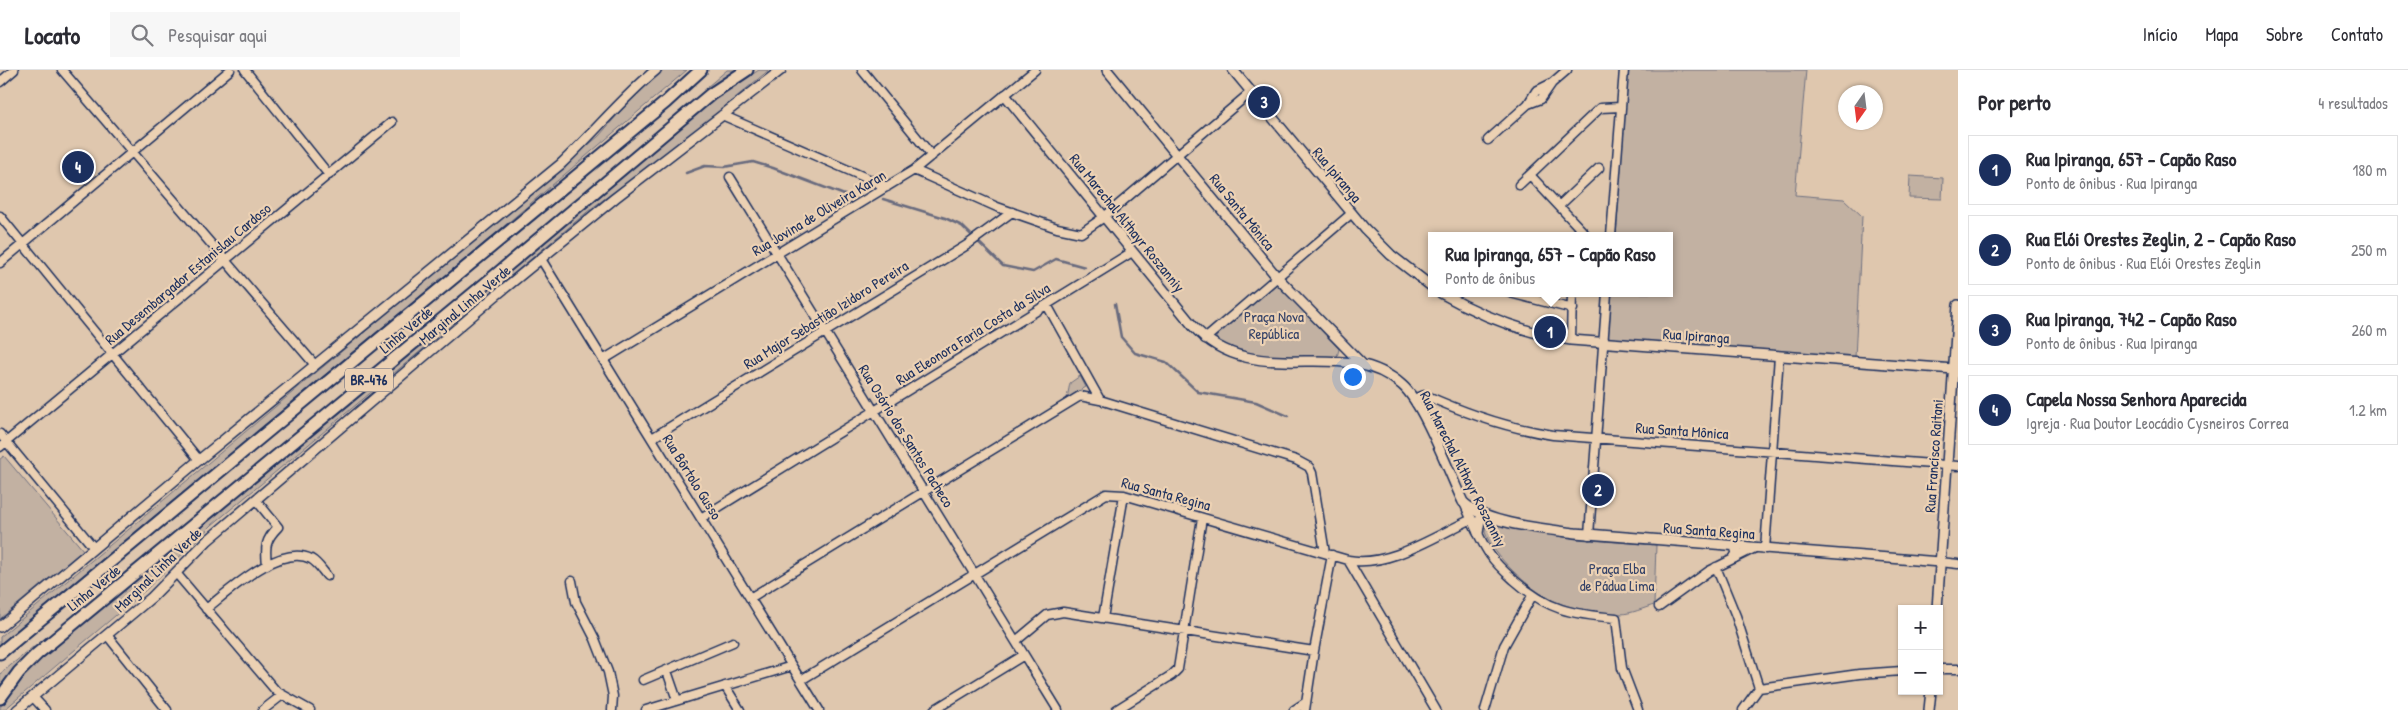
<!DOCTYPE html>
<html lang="pt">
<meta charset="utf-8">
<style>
body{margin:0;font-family:"Patrick Hand",sans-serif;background:#f7f7f7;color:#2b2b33}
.controls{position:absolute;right:15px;bottom:15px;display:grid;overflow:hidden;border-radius:0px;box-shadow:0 1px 4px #0004}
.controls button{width:45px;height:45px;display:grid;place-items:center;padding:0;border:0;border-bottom:1px solid #e1e1e2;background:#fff;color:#2b2b33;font:25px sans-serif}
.compass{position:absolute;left:1838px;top:15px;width:45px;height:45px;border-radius:50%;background:#fff;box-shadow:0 1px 4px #0004;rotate:194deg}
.you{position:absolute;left:1352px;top:306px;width:18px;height:18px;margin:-12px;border:4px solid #fff;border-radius:50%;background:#1a73e8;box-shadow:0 0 0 8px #1a73e833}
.badge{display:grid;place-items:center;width:32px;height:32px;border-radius:50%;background:#1b2f5e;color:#fff;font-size:16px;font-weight:700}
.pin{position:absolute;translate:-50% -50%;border:2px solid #fff;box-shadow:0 1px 5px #0006}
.popup{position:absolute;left:1428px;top:162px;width:245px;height:65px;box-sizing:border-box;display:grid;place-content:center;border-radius:0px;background:#fff;filter:drop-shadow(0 1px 4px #0005);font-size:16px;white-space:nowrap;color:#7c7c81}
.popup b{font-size:19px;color:#2b2b33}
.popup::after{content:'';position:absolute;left:50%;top:100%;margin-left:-10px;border:10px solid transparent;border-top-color:#fff}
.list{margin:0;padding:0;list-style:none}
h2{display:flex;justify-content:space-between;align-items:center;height:65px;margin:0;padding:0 20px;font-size:21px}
h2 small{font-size:16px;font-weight:400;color:#7c7c81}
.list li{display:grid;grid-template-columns:32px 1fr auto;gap:15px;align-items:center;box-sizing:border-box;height:70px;margin:0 10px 10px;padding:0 10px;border:1px solid #e1e1e2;border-radius:0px}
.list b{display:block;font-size:19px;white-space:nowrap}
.list p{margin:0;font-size:16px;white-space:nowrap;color:#7c7c81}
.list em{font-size:16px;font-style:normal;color:#7c7c81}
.icon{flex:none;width:28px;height:28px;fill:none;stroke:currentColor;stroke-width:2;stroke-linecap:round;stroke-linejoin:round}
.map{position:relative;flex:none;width:1958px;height:640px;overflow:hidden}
header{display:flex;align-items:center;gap:30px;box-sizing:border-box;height:70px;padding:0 25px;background:#fff;border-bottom:1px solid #e1e1e2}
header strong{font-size:24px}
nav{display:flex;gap:28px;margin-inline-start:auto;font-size:18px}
.search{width:350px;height:45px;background:#f7f7f7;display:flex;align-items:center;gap:12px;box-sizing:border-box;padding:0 18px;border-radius:0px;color:#7c7c81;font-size:19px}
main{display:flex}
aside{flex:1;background:#fff}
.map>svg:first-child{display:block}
.green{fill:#c2b1a2;stroke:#6e7080}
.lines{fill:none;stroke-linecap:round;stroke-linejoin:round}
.stream{stroke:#686b7e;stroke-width:2.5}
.minor-casing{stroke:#1b2f5e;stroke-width:11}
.major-casing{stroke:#1b2f5e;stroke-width:12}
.highway-casing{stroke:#1b2f5e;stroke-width:15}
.minor{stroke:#ecd1b3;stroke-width:8}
.major{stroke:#ecd1b3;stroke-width:9}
.highway{stroke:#ecd1b3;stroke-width:11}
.labels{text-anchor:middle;stroke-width:4.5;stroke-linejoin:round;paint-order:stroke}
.shield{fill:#ecd1b3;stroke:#5a6078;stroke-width:1}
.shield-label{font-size:14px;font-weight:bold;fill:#1b2f5e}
.street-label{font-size:15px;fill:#1b2f5e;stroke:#ecd1b3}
.park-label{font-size:15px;fill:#344268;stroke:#ecd1b3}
</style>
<header>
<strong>Locato</strong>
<div class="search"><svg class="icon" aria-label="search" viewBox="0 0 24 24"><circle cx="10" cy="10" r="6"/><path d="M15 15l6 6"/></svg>Pesquisar aqui</div>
<nav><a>Início</a><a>Mapa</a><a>Sobre</a><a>Contato</a></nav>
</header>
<main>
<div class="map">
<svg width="1958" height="640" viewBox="0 0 1958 640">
<rect width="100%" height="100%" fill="#dfc7ae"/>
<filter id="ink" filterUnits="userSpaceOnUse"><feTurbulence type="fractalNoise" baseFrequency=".02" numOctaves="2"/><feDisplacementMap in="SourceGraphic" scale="10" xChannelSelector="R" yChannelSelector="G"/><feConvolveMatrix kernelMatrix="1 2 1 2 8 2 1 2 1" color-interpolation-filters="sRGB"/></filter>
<g filter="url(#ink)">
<path class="green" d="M663,0H687L482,175L0,574V567L599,66L625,36Z
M727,0H736L709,19L707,17Z
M759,0H769L673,79L592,138L212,455L148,518L4,640H0C0,626 30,599 41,589L714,29Z
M1628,0H1806L1795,125L1844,129L1862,146L1855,288L1608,269L1612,223H1669V166H1616Z
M1910,106L1943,108L1942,129L1909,128Z
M1277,214L1339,279L1337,287L1333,289L1250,285L1217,272L1216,268L1219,261Z
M1080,306L1086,317L1067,328L1070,313Z
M4,386L83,480L0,549V389Z
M1490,453L1576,469L1656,475L1654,535C1644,538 1631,544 1620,544C1599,544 1571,539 1552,530C1529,519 1493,486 1485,462L1486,456Z
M33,577L35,578L0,615V604Z"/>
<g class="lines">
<path class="stream" d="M686,103L705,96L724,97L753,92L773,98L847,126
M883,129L945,148L962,156L1003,196L1033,202L1056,189L1085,197
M1115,234L1121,267L1135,283L1166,292L1198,322L1256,332L1288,346"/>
<g class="minor-casing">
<path id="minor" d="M62,0L315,295
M245,0L329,105
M862,0L932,86
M0,12L14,0
M1528,34L1536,21L1552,13
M722,45L887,117
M1488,70L1528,34L1541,29L1552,13L1567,0
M914,100L997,137L1057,158L1081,163L1104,147L1251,22
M1530,105L1587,166
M730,107L1058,640
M1519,115L1600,38L1621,37
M1559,136L1599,98
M0,146L199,390
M1611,166L1624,0
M541,189L819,640
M0,193L230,0
M1510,223L1573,239
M1047,235L1100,330L1296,390L1309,397L1312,403L1325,483
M1205,269L1352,143
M1571,270L1572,223
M603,290L914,100L1035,0
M1416,333L1418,327L1425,325C1467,344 1507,358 1553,365L1958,396
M0,364L94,478
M652,368L967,175L1012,142
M0,377L392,52
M256,430L278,457C265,470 265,477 267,495
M1464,433C1472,450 1479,469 1490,485C1497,495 1505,502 1514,510C1549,541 1571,544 1616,548L1622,598L1638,640
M701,448L1132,182
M1589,465L1607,223
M1765,479L1779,286
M1348,490L1436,640
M1940,492L1958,494
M1716,497L1736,546L1759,618
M176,503L276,621L310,640
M572,511L576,532L595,569L608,602L613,626L612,640
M750,528L1080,326L1100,330
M1659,537L1709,501L1755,478
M206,539C229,521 280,473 311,489C318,493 322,500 327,506
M1103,548L1124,425
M107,565L167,640
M1016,571L1047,545L1063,542L1314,581
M1939,599H1958
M667,601L677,630
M643,610L733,572
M801,610L1106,424L1124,425L1348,490C1388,498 1435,466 1472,449
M725,616L740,640
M33,627L45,640
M263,640L281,626
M646,640L792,596
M934,640L1024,585
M1116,640L1172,605L1178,599L1202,448
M1294,640L1306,632
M1305,640L1314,581L1332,485
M1485,640L1504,576L1532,526
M1743,640L1759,618L1859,604L1902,601"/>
</g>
<g class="major-casing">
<path id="major" d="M1107,0L1277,207L1363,295
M1233,0L1365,159L1391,185L1431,216
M1005,25L1193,256C1255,324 1342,262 1402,315C1424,334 1449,403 1463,432C1485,454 1545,459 1575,463L1940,492
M1441,223C1483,247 1524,263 1571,270L1954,299
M1478,463L1480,450L1487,446
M1734,488L1737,483L1735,477
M1937,539L1958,235
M0,557L199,390L561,94C593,64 622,28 656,0
M17,640L152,527L207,471L494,227L615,128L781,0
M1929,640L1931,621"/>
</g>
<g class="highway-casing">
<path id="highway" d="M0,583L666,32L701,0
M0,628L19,602L37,584L497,204L711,24L747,0"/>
</g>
<use href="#minor" class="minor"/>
<use href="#major" class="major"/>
<use href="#highway" class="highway"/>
</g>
</g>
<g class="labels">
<rect class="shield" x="345" y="298.5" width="48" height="23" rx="4"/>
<g class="shield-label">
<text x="369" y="315">BR-476</text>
</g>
<g class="street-label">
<text transform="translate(1337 105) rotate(50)" y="5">Rua Ipiranga</text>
<text transform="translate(1242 142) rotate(51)" y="5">Rua Santa Mônica</text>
<text transform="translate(819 143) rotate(-31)" y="5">Rua Jovina de Oliveira Karan</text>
<text transform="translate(1127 153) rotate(51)" y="5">Rua Marechal Althayr Roszanniy</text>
<text transform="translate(188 204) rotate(-40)" y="5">Rua Desembargador Estanislau Cardoso</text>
<text transform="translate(465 235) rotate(-40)" y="5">Marginal Linha Verde</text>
<text transform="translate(826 245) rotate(-32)" y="5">Rua Major Sebastião Izidoro Pereira</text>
<text transform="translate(406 260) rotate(-40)" y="5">Linha Verde</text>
<text transform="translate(973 264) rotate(-32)" y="5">Rua Eleonora Faria Costa da Silva</text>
<text transform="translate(1696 266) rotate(4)" y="5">Rua Ipiranga</text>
<text transform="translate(1682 361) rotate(4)" y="5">Rua Santa Mônica</text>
<text transform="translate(906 366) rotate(58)" y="5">Rua Osório dos Santos Pacheco</text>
<text transform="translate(1934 386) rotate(-86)" y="5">Rua Francisco Raitani</text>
<text transform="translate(1463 399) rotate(63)" y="5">Rua Marechal Althayr Roszanniy</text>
<text transform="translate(692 407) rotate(58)" y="5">Rua Bôrtolo Gusso</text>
<text transform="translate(1166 424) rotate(15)" y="5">Rua Santa Regina</text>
<text transform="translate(1709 461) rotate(4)" y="5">Rua Santa Regina</text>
<text transform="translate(158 500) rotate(-44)" y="5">Marginal Linha Verde</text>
<text transform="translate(94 518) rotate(-39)" y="5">Linha Verde</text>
</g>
<g class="park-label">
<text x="1274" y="252">Praça Nova<tspan x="1274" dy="17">República</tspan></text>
<text x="1617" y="504">Praça Elba<tspan x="1617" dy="17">de Pádua Lima</tspan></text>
</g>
</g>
</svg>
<div class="controls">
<button>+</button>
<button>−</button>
</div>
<svg class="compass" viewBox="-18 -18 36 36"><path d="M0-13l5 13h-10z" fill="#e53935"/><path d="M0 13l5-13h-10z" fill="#7c7c81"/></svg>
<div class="you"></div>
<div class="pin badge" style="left:1550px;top:262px">1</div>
<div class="popup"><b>Rua Ipiranga, 657 - Capão Raso</b>Ponto de ônibus</div>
<div class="pin badge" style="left:1598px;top:420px">2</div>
<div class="pin badge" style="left:1264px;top:32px">3</div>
<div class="pin badge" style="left:78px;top:97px">4</div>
</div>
<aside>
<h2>Por perto<small>4 resultados</small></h2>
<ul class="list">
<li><span class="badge">1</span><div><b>Rua Ipiranga, 657 - Capão Raso</b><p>Ponto de ônibus · Rua Ipiranga</p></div><em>180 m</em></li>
<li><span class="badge">2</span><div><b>Rua Elói Orestes Zeglin, 2 - Capão Raso</b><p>Ponto de ônibus · Rua Elói Orestes Zeglin</p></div><em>250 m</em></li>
<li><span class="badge">3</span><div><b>Rua Ipiranga, 742 - Capão Raso</b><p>Ponto de ônibus · Rua Ipiranga</p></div><em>260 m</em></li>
<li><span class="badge">4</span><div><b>Capela Nossa Senhora Aparecida</b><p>Igreja · Rua Doutor Leocádio Cysneiros Correa</p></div><em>1.2 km</em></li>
</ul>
</aside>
</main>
